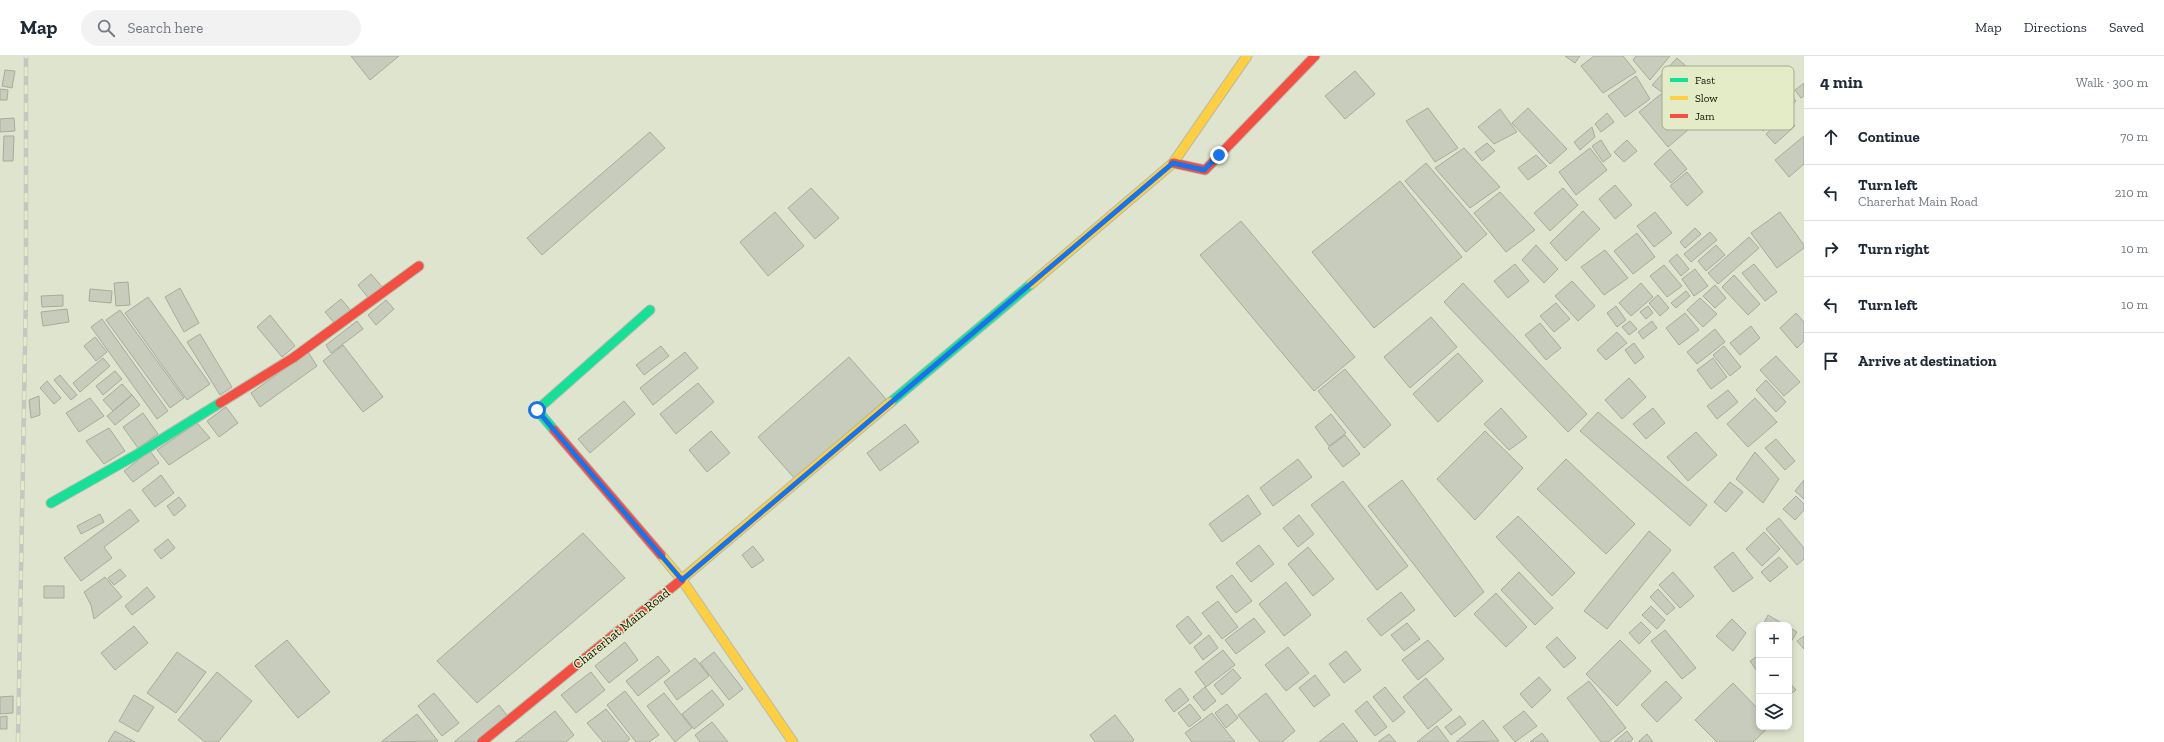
<!DOCTYPE html>
<meta charset="utf-8">
<style>
body{margin:0;font-family:"Zilla Slab",serif;background:#f2f2f3;color:#1f2937}
.controls{position:absolute;right:12px;bottom:12px;display:grid;overflow:hidden;border-radius:8px;box-shadow:0 2px 6px #0003}
.controls button{width:36px;height:36px;display:grid;place-items:center;padding:0;border:0;border-bottom:1px solid #e0e1e3;background:#fff;color:#1f2937;font:20px sans-serif}
.stop{position:absolute;width:12px;height:12px;margin:-9px;border:3px solid #1a73e8;border-radius:50%;background:#fff}
.stop.end{background:#1a73e8;border-color:#fff;box-shadow:0 1px 4px #0008}
.list{margin:0;padding:0;list-style:none}
h2{display:flex;justify-content:space-between;align-items:center;height:52px;margin:0;padding:0 16px;font-size:17px}
h2 small{font-size:13px;font-weight:400;color:#747a83}
.list li{display:grid;grid-template-columns:26px 1fr auto;gap:12px;align-items:center;box-sizing:border-box;height:56px;padding:0 16px;border-top:1px solid #e0e1e3}
.list b{display:block;font-size:15px;white-space:nowrap}
.list p{margin:0;font-size:13px;white-space:nowrap;color:#747a83}
.list em{font-size:13px;font-style:normal;color:#747a83}
.icon{flex:none;width:22px;height:22px;fill:none;stroke:currentColor;stroke-width:2;stroke-linecap:round;stroke-linejoin:round}
.map{position:relative;flex:none;width:1804px;height:686px;overflow:hidden}
header{display:flex;align-items:center;gap:24px;box-sizing:border-box;height:56px;padding:0 20px;background:#fff;border-bottom:1px solid #e0e1e3}
header strong{font-size:19px}
nav{display:flex;gap:22px;margin-inline-start:auto;font-size:14px}
.search{width:280px;height:36px;background:#f2f2f3;display:flex;align-items:center;gap:10px;box-sizing:border-box;padding:0 14px;border-radius:22px;color:#747a83;font-size:15px}
main{display:flex}
aside{flex:1;background:#fff}
.map>svg:first-child{display:block}
.building{fill:#c8ccbc;stroke:#a7ab9b}
.lines{fill:none;stroke-linecap:round;stroke-linejoin:round}
.fast-casing{stroke:#b6baaa;stroke-width:11}
.slow-casing{stroke:#b6baaa;stroke-width:11}
.jam-casing{stroke:#b6baaa;stroke-width:11}
.fast{stroke:#16e098;stroke-width:9}
.slow{stroke:#ffcf43;stroke-width:9}
.jam{stroke:#f24e42;stroke-width:9}
.rail-casing{stroke:#c6c7c2;stroke-width:4.5}
.rail{stroke:#e4ecc7;stroke-width:3;stroke-dasharray:9;stroke-linecap:butt}
.route{stroke:#1a73e8;stroke-width:5}
.labels{text-anchor:middle;stroke-width:3;stroke-linejoin:round;paint-order:stroke}
.street-label{font-size:13px;fill:#121408;stroke:#e4ecc7}
.key{fill:#e4ecc7;stroke:#a5ab8e;stroke-width:1}
.key-label{font-size:11px;fill:#121408}
</style>
<header>
<strong>Map</strong>
<div class="search"><svg class="icon" aria-label="search" viewBox="0 0 24 24"><circle cx="10" cy="10" r="6"/><path d="M15 15l6 6"/></svg>Search here</div>
<nav><a>Map</a><a>Directions</a><a>Saved</a></nav>
</header>
<main>
<div class="map">
<svg width="1804" height="686" viewBox="0 0 1804 686">
<rect width="100%" height="100%" fill="#dfe4cf"/>
<path class="building" d="M351,0H399L370,24Z
M1565,0H1580L1575,7Z
M1594,0H1623L1636,16L1603,37L1581,10Z
M1636,0H1670L1650,24L1633,4Z
M1677,2L1698,21L1672,43L1652,29Z
M5,14L15,15L12,32L2,30Z
M1355,15L1375,38L1345,63L1325,40Z
M1636,20L1650,43L1625,61L1608,40Z
M1804,27V40L1801,42L1795,34Z
M0,33L8,34L7,44H0Z
M1661,38L1689,73L1668,91L1639,56Z
M1790,38L1796,45L1781,58L1775,51Z
M1769,48L1780,61L1763,75L1752,62Z
M1428,52L1458,92L1435,106L1406,65Z
M1528,52L1567,93L1550,108L1512,67Z
M1500,53L1517,76L1494,88L1478,71Z
M1607,57L1614,66L1601,76L1595,68Z
M1786,60L1795,70L1775,88L1766,78Z
M14,62L15,75L0,76V63Z
M1592,71L1595,81L1580,94L1574,86Z
M650,76L665,92L542,199L527,182Z
M4,80H14L13,105H3Z
M1804,80V108L1789,121L1775,104Z
M1601,84L1611,100L1603,106L1592,90Z
M1627,84L1637,95L1624,106L1614,96Z
M1487,87L1495,95L1482,105L1475,96Z
M1464,92L1500,131L1470,152L1435,112Z
M1590,92L1607,114L1576,139L1559,116Z
M1670,93L1687,113L1671,127L1654,108Z
M1536,99L1547,110L1528,124L1518,112Z
M1426,107L1487,178L1466,196L1405,125Z
M1687,116L1703,136L1687,150L1670,130Z
M1400,125L1462,201L1374,272L1312,196Z
M1615,129L1632,149L1615,163L1599,143Z
M811,132L839,162L815,183L788,152Z
M1563,132L1578,149L1550,175L1534,157Z
M1500,136L1535,174L1506,196L1474,157Z
M1583,155L1600,173L1566,205L1550,187Z
M775,156L804,190L768,220L740,186Z
M1655,156L1672,177L1654,191L1637,170Z
M1780,156L1804,189V192L1777,212L1751,177Z
M1241,165L1355,301L1314,335L1200,199Z
M1695,172L1701,178L1685,192L1680,186Z
M1710,176L1717,184L1691,206L1684,198Z
M1637,177L1655,201L1633,218L1614,195Z
M1749,181L1759,192L1718,228L1708,217Z
M1536,189L1558,213L1544,227L1522,204Z
M1716,189L1725,199L1706,215L1698,205Z
M1605,194L1628,222L1604,239L1581,211Z
M1677,198L1689,213L1681,220L1669,205Z
M1515,208L1529,225L1508,242L1494,225Z
M1754,208L1777,236L1765,245L1742,217Z
M1664,209L1682,230L1667,241L1650,220Z
M1695,213L1708,230L1694,240L1682,223Z
M371,218L384,233L370,244L358,229Z
M1734,219L1760,248L1748,259L1722,231Z
M1572,225L1595,250L1578,265L1555,240Z
M128,226L130,249L116,250L114,227Z
M1463,227L1587,358L1568,376L1444,246Z
M1641,227L1653,241L1631,260L1619,247Z
M1715,229L1726,242L1715,252L1703,240Z
M180,232L199,267L184,276L165,241Z
M90,233L112,235L111,247L89,245Z
M1686,235L1690,240L1676,252L1671,247Z
M63,239V250L42,251L41,240Z
M1658,239L1669,252L1660,260L1649,247Z
M148,241L210,328L187,344L125,257Z
M1700,242L1717,258L1703,271L1687,254Z
M341,243L352,256L336,269L325,256Z
M386,244L394,253L376,269L368,259Z
M1556,247L1570,263L1554,276L1540,260Z
M1616,250L1626,264L1617,271L1607,257Z
M1648,250L1653,257L1646,263L1640,256Z
M67,253L69,266L43,270L41,256Z
M120,254L184,342L170,352L106,264Z
M1685,257L1699,274L1679,289L1666,272Z
M1796,257L1804,266V285L1797,292L1780,272Z
M270,259L295,290L282,301L257,271Z
M1431,261L1457,291L1410,332L1384,301Z
M102,263L168,355L157,363L91,271Z
M357,265L363,273L331,297L326,289Z
M1630,265L1637,273L1629,279L1622,271Z
M1652,265L1657,272L1643,283L1638,276Z
M1540,267L1561,292L1546,304L1525,279Z
M1751,270L1760,282L1740,299L1730,287Z
M1715,273L1725,286L1697,308L1687,296Z
M1617,276L1627,287L1606,304L1597,294Z
M200,278L232,331L220,339L187,286Z
M95,281L107,296L96,305L84,290Z
M1634,287L1644,301L1635,308L1625,294Z
M343,289L383,341L363,356L323,305Z
M661,290L669,300L644,319L636,309Z
M1724,290L1741,311L1730,320L1713,299Z
M308,296L317,310L260,351L251,337Z
M685,296L698,312L653,349L640,332Z
M1458,297L1483,325L1438,366L1413,338Z
M1776,300L1800,326L1784,340L1760,314Z
M849,301L886,343L795,423L758,381Z
M103,302L110,310L80,336L73,327Z
M1713,302L1727,321L1711,333L1697,314Z
M1345,313L1391,369L1364,392L1318,335Z
M115,315L122,323L103,339L96,330Z
M60,319L77,339L71,344L54,324Z
M1629,322L1646,341L1622,363L1605,344Z
M1766,324L1786,346L1776,356L1756,334Z
M47,325L61,342L54,348L40,332Z
M698,327L714,346L676,378L660,358Z
M122,328L132,339L113,355L103,344Z
M1728,334L1738,346L1717,363L1707,350Z
M132,339L140,349L115,369L107,360Z
M39,340L40,359L31,362L29,344Z
M90,342L104,360L79,376L66,357Z
M1755,342L1777,366L1748,391L1727,368Z
M624,345L635,358L590,397L578,383Z
M226,351L238,367L219,381L207,365Z
M1501,352L1527,381L1509,394L1484,368Z
M1653,352L1665,367L1646,383L1633,368Z
M1598,356L1707,449L1690,470L1580,375Z
M143,357L158,378L138,392L123,371Z
M1331,358L1346,377L1329,390L1315,371Z
M197,367L210,382L169,409L157,394Z
M905,368L919,386L880,415L867,397Z
M109,372L125,395L104,408L86,385Z
M711,375L730,397L707,416L689,394Z
M1485,375L1523,412L1475,464L1437,423Z
M1696,376L1717,399L1688,425L1667,401Z
M1345,379L1360,398L1343,411L1328,392Z
M1776,383L1795,405L1785,414L1765,392Z
M150,395L159,407L133,426L124,415Z
M1755,396L1779,423L1763,447L1736,423Z
M1298,403L1312,421L1273,450L1260,432Z
M1566,403L1635,468L1606,498L1537,433Z
M161,419L174,437L155,451L142,434Z
M1402,424L1484,536L1455,561L1368,450Z
M1804,424V443L1795,435Z
M1343,425L1408,510L1377,534L1311,449Z
M1730,426L1743,436L1726,456L1714,446Z
M1248,439L1261,458L1222,486L1209,468Z
M1796,440L1804,448V454L1795,464L1783,453Z
M179,441L186,450L174,460L167,450Z
M130,453L139,465L104,491L112,502L81,525L64,502Z
M100,458L104,466L81,478L77,470Z
M1299,459L1314,478L1298,491L1283,472Z
M1518,460L1575,517L1552,540L1496,481Z
M1779,462L1804,492V503L1797,509L1766,473Z
M1649,475L1671,494L1607,573L1584,555Z
M1764,476L1780,493L1762,510L1746,493Z
M583,477L625,522L477,647L437,605Z
M168,483L175,492L161,503L154,494Z
M1259,489L1274,508L1251,526L1236,507Z
M753,490L764,504L752,512L742,499Z
M1308,491L1334,523L1313,540L1288,508Z
M1733,496L1753,522L1733,536L1714,511Z
M1779,501L1788,511L1770,526L1761,516Z
M120,513L126,520L114,529L108,522Z
M1519,516L1553,552L1535,569L1501,534Z
M1673,516L1694,540L1680,552L1659,529Z
M1232,519L1252,545L1236,557L1216,531Z
M105,521L122,541L94,563L91,549L84,536Z
M1286,526L1311,559L1284,580L1259,548Z
M44,530H64V542H44Z
M147,531L155,541L132,559L125,550Z
M1658,533L1675,552L1667,559L1650,541Z
M1401,536L1415,554L1381,580L1367,563Z
M1496,537L1527,571L1506,591L1474,558Z
M1218,545L1238,571L1222,583L1202,557Z
M1651,550L1665,564L1657,573L1642,559Z
M1768,559L1785,569H1763Z
M1188,560L1202,578L1190,588L1176,570Z
M1254,562L1265,576L1236,598L1225,584Z
M1732,563L1746,577L1733,595L1716,580Z
M1641,566L1651,576L1639,588L1629,577Z
M1407,567L1420,583L1404,595L1391,579Z
M134,570L148,587L115,614L101,597Z
M1789,571L1797,576L1789,589Z
M1665,574L1696,612L1682,623L1651,585Z
M1209,579L1218,592L1203,604L1194,591Z
M1804,580V593L1797,585Z
M1557,581L1576,602L1564,612L1546,591Z
M287,584L330,636L298,662L255,610Z
M1428,584L1444,603L1418,624L1402,604Z
M1620,584L1651,615L1617,650L1586,618Z
M625,586L638,604L609,627L595,610Z
M1288,591L1309,617L1286,635L1265,609Z
M1223,594L1235,609L1206,631L1195,616Z
M1346,595L1361,614L1344,627L1329,608Z
M177,596L206,616L176,657L147,637Z
M714,596L743,633L729,644L700,607Z
M1759,599V618L1750,605Z
M658,600L670,615L638,640L626,625Z
M695,602L709,620L677,644L664,626Z
M1233,613L1241,622L1222,639L1214,629Z
M217,616L252,645L218,686H205L178,664Z
M591,616L605,634L576,657L561,639Z
M1315,619L1330,639L1314,651L1299,632Z
M1539,621L1551,634L1532,652L1520,638Z
M1426,622L1452,654L1428,673L1403,641Z
M1589,625L1626,672L1608,686H1601L1567,642Z
M1666,625L1682,642L1657,666L1641,649Z
M1789,626L1796,634L1789,639Z
M1733,627L1759,654V671H1769L1753,686H1717L1695,664Z
M1205,631L1216,645L1204,655L1193,641Z
M1385,631L1405,656L1393,666L1373,641Z
M1180,632L1189,644L1174,656L1165,644Z
M712,634L724,649L694,673L682,658Z
M625,635L659,679L649,686H636L607,649Z
M434,637L459,667L442,680L418,650Z
M664,637L692,672L675,686L647,650Z
M1266,637L1295,675L1282,686H1260L1238,659Z
M134,639L154,651L138,676L119,665Z
M13,640V657L0,658V641Z
M1367,645L1387,671L1375,680L1355,655Z
M1190,648L1201,662L1189,671L1178,657Z
M1227,648L1238,662L1226,672L1215,657Z
M499,649L509,662L478,686H454Z
M606,653L630,683L626,686H603L587,667Z
M555,655L574,679L566,686H515Z
M1524,655L1537,670L1515,686L1503,671Z
M1212,657L1235,686H1192L1185,677Z
M417,658L438,685L381,686Z
M1115,659L1134,684L1131,686H1095L1090,679Z
M7,660V673H0V661Z
M1460,660L1466,668L1451,679L1445,671Z
M1483,664L1499,685L1456,686Z
M712,666L728,686H700L695,679Z
M1343,667L1358,686H1319Z
M1437,670L1449,686H1417Z
M115,675L135,686H108Z
M1627,675L1633,683L1630,686H1614Z
M1542,677L1549,686H1530Z
M1389,678L1396,686H1378Z
M1647,678L1653,686H1638Z"/>
<g class="lines">
<g class="fast-casing">
<path id="fast" d="M891,346L1031,228
M554,374L537,354L650,254
M51,447L136,399L220,347"/>
</g>
<g class="slow-casing">
<path id="slow" d="M1031,228L1173,107L1247,0
M661,499L682,524L793,686
M681,524L891,346"/>
</g>
<g class="jam-casing">
<path id="jam" d="M1173,107L1205,114L1315,0
M220,347L293,302L419,210
M554,374L661,499
M482,686L681,524"/>
</g>
<use href="#fast" class="fast"/>
<use href="#slow" class="slow"/>
<use href="#jam" class="jam"/>
<g class="rail-casing">
<path id="rail" d="M18,686L26,235V0"/>
</g>
<use href="#rail" class="rail"/>
</g>
<g class="lines">
<path class="route" d="M537,354L682,524L1173,107L1204,114L1219,99"/>
</g>
<g class="labels">
<g class="street-label">
<text transform="translate(621 572) rotate(-39)" y="5">Charerhat Main Road</text>
</g>
</g>
<rect x="1662" y="10" width="132" height="64" rx="6" class="key"/>
<rect x="1670" y="22" width="18" height="4" fill="#16e098"/>
<rect x="1670" y="40" width="18" height="4" fill="#ffcf43"/>
<rect x="1670" y="58" width="18" height="4" fill="#f24e42"/>
<g class="key-label">
<text x="1695" y="28">Fast</text>
<text x="1695" y="46">Slow</text>
<text x="1695" y="64">Jam</text>
</g>
</svg>
<div class="controls">
<button>+</button>
<button>−</button>
<button><svg class="icon" aria-label="layers" viewBox="0 0 24 24"><path d="M12 4l9 5-9 5-9-5zM3 14l9 5 9-5"/></svg></button>
</div>
<div class="stop" style="left:537px;top:354px"></div>
<div class="stop end" style="left:1219px;top:99px"></div>
</div>
<aside>
<h2>4 min<small>Walk · 300 m</small></h2>
<ul class="list">
<li><svg class="icon" aria-label="ahead" viewBox="0 0 24 24"><path d="M12 20V5M6 11l6-6 6 6"/></svg><div><b>Continue</b></div><em>70 m</em></li>
<li><svg class="icon" aria-label="left" viewBox="0 0 24 24"><path d="M17 20v-9H6M10 6l-5 5 5 5"/></svg><div><b>Turn left</b><p>Charerhat Main Road</p></div><em>210 m</em></li>
<li><svg class="icon" aria-label="right" viewBox="0 0 24 24"><path d="M7 20v-9h11M14 6l5 5-5 5"/></svg><div><b>Turn right</b></div><em>10 m</em></li>
<li><svg class="icon" aria-label="left" viewBox="0 0 24 24"><path d="M17 20v-9H6M10 6l-5 5 5 5"/></svg><div><b>Turn left</b></div><em>10 m</em></li>
<li><svg class="icon" aria-label="arrive" viewBox="0 0 24 24"><path d="M6 21V4h12l-3 4 3 4H6"/></svg><div><b>Arrive at destination</b></div></li>
</ul>
</aside>
</main>
